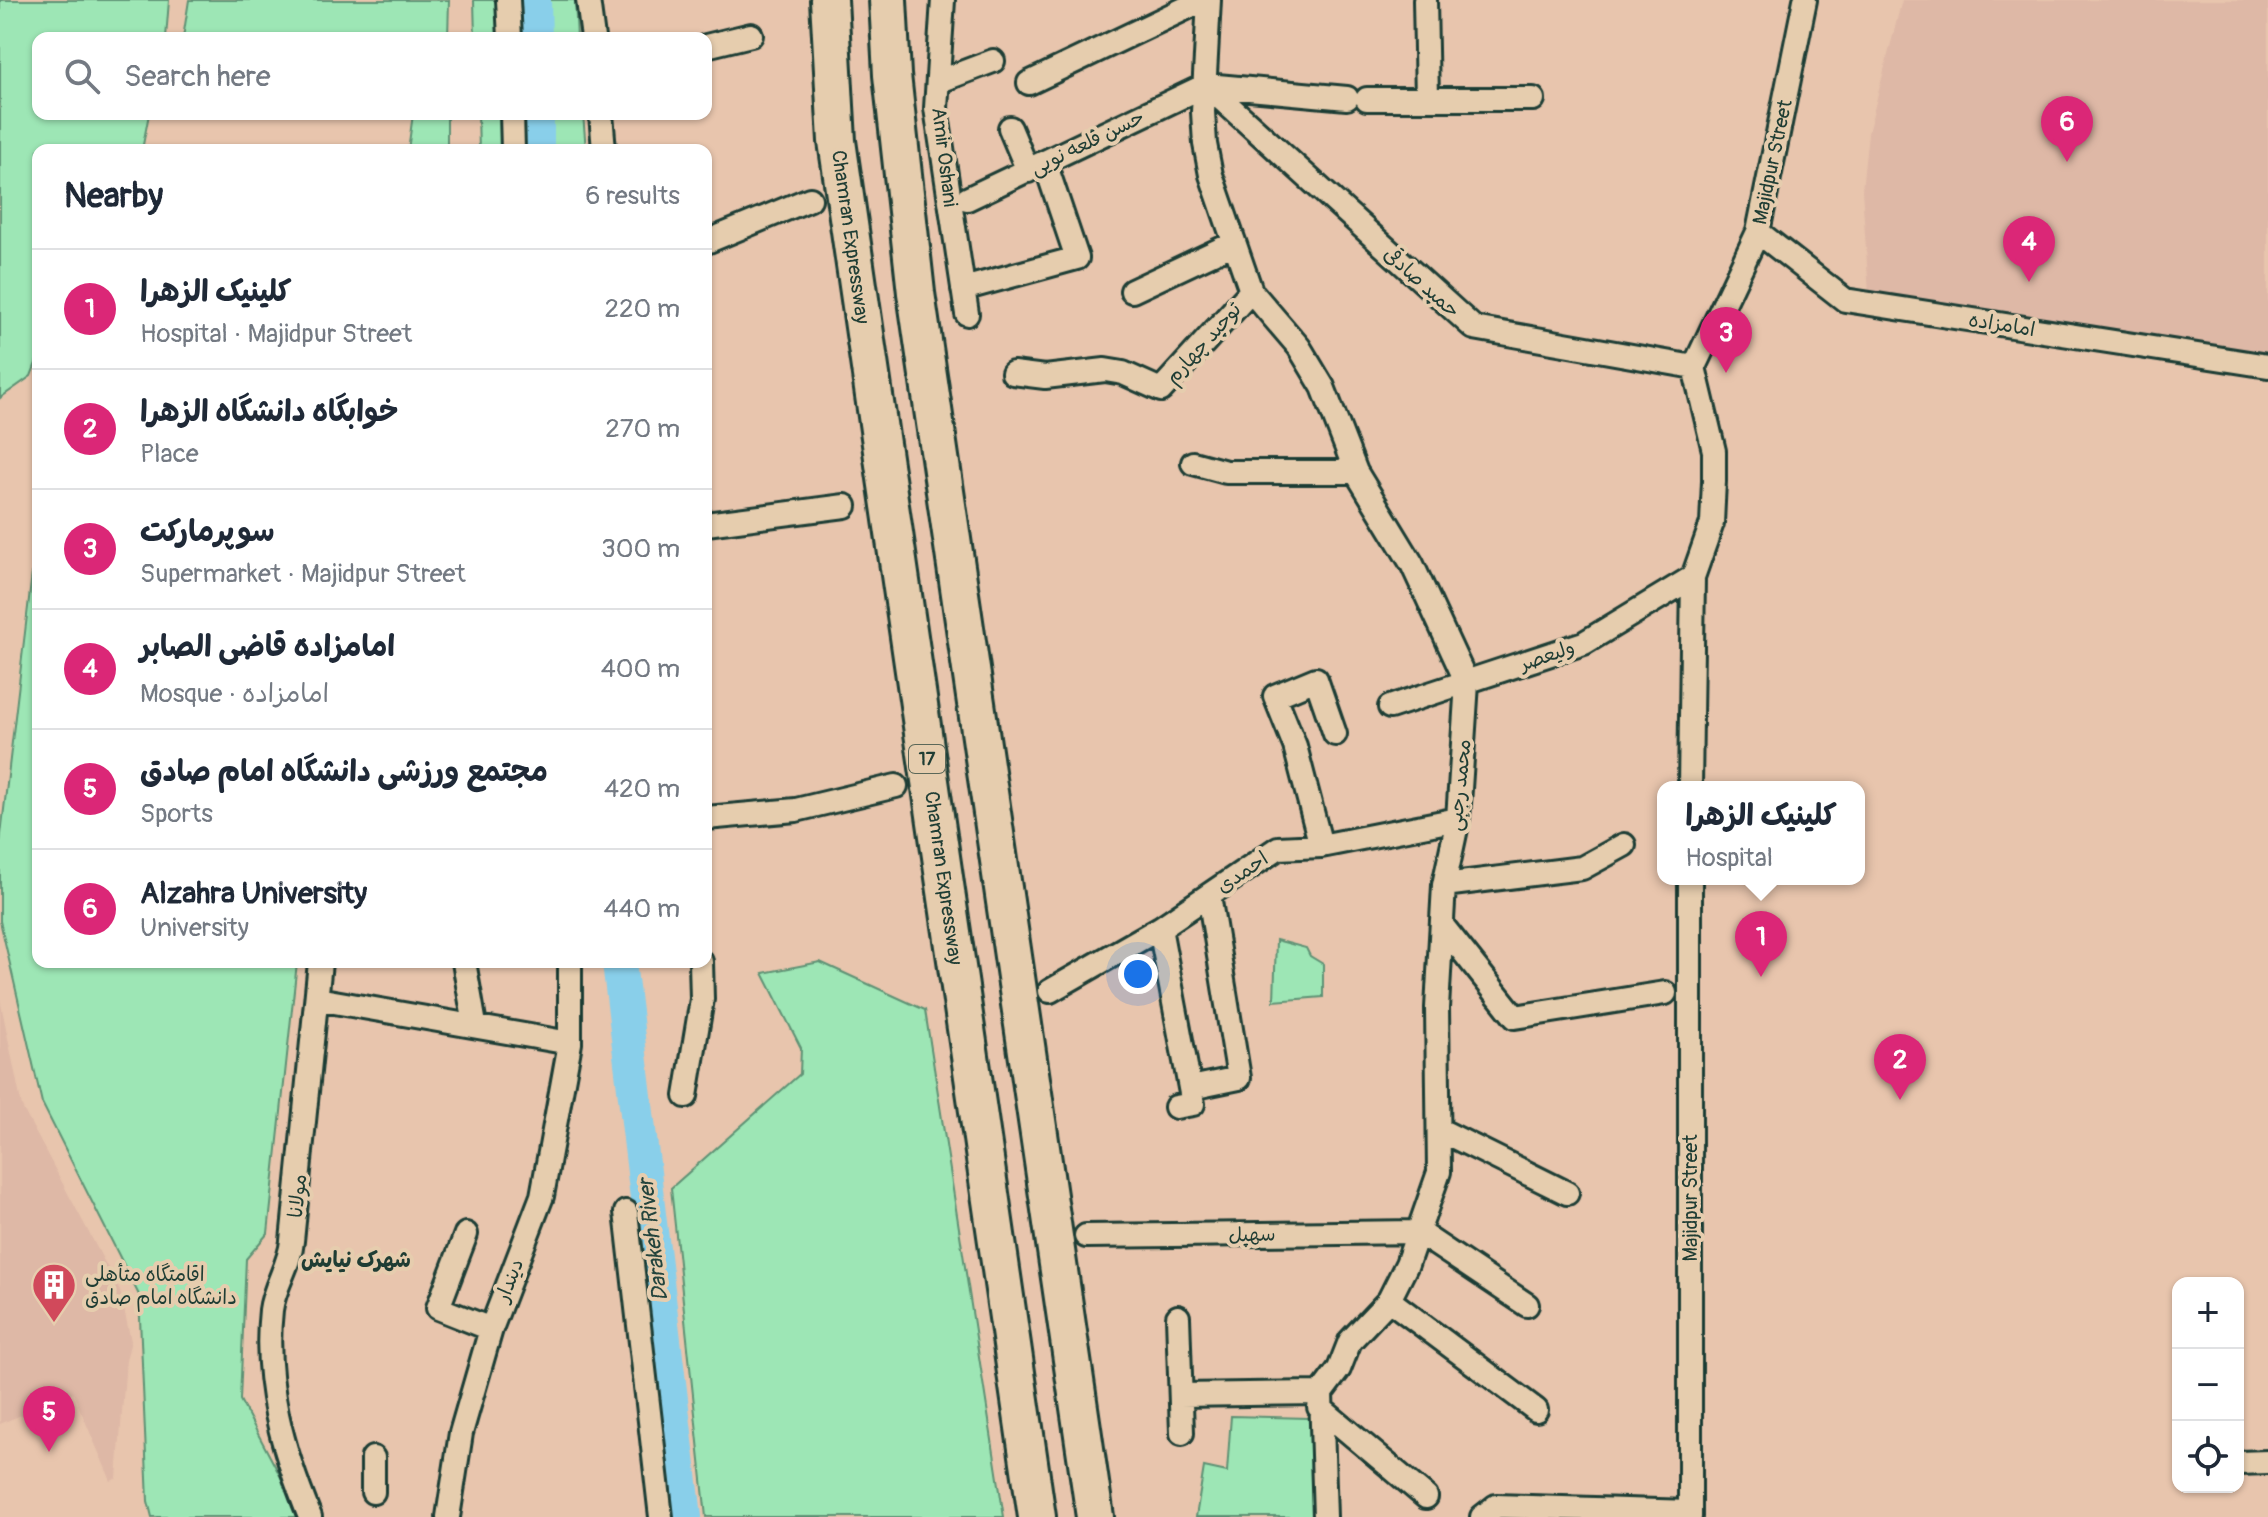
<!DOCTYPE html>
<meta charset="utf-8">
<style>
body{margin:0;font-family:Pangolin,"Playpen Sans Arabic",sans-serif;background:#f2f2f3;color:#1f2937}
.controls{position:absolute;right:24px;bottom:24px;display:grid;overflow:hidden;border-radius:16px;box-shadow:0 2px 6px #0004}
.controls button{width:72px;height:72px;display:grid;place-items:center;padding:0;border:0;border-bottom:2px solid #e0e1e3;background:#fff;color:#1f2937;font:40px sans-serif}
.you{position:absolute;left:1138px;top:974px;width:28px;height:28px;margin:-20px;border:6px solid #fff;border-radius:50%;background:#1a73e8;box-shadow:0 0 0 12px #1a73e833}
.badge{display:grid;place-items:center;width:52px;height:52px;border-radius:50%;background:#db2777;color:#fff;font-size:26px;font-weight:700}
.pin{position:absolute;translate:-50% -66px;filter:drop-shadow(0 2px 4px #0008)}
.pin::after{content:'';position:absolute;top:42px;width:28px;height:24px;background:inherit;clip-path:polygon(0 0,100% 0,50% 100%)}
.popup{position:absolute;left:1657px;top:781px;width:208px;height:104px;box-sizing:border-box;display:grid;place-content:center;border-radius:16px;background:#fff;filter:drop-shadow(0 2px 6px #0005);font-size:26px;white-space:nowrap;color:#747a83}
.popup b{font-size:30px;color:#1f2937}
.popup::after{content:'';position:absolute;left:50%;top:100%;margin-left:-16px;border:16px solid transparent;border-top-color:#fff}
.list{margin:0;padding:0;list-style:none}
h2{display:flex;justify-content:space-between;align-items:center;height:104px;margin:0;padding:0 32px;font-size:34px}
h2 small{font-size:26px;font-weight:400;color:#747a83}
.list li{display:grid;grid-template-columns:52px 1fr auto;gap:24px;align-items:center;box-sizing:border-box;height:120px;padding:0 32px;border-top:2px solid #e0e1e3}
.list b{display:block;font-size:30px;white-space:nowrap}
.list p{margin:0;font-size:26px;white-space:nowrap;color:#747a83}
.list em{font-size:26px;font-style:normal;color:#747a83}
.icon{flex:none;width:44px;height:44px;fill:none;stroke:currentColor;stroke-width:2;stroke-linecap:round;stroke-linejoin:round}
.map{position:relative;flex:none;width:2268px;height:1517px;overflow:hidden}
.search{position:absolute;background:#fff;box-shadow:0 2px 6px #0004;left:32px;top:32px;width:680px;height:88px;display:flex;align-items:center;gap:20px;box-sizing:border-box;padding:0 28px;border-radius:16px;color:#747a83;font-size:30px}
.panel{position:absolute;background:#fff;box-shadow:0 2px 6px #0004;left:32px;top:144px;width:680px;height:824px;border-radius:16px}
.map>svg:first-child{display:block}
.built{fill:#deb8a6}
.green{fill:#9de6b5;stroke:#5e9274;stroke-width:2}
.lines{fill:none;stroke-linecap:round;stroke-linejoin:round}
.river{stroke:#89cfea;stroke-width:34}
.minor-casing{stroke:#1f3d34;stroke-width:28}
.trunk-casing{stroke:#1f3d34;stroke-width:42}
.minor{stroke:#e6cdae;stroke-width:22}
.trunk{stroke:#e6cdae;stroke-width:36}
.labels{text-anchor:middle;stroke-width:8;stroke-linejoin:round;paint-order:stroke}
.shield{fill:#e6cdae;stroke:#5b6859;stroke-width:2}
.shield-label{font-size:18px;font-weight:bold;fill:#1f3d34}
.street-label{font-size:20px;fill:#1f3d34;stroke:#e6cdae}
.poi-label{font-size:20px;fill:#1f3d34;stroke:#e6cdae;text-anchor:start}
.water-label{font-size:22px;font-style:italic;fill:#24443d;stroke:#e6cdae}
.neighbourhood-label{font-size:22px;font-weight:bold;fill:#1f3d34;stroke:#e6cdae}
</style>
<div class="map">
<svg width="2268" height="1517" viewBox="0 0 2268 1517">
<rect width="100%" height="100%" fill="#e8c5ad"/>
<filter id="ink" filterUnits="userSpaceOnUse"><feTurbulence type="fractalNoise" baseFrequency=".0125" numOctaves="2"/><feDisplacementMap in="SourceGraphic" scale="16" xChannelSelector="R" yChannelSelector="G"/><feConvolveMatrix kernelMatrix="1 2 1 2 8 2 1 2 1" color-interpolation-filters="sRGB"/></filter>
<g filter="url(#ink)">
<path class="built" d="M1902,0H2268V365L1869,294L1862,190L1868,133Z
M0,999L22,1107L120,1291L131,1341L126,1360L117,1478L111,1481L73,1393L0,1424Z"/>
<path class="green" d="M0,0H169L166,38H38V114H149L142,150H38V358L31,376L0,398Z
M189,0H449L448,38H183Z
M474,0H501V38H475Z
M547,0H575L577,38H547Z
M413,114H447V150H408Z
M478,114H503V150H479Z
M548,114H583L586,150H549Z
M38,523V962H297L268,1233L246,1259L240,1400L302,1517H152L148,1501L139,1295L42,1103L0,921V843Z
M1276,940L1306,948L1310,956L1323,964V997L1274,1001Z
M820,962L925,1010L1004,1517H706L671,1188L800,1074L801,1048L763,973Z
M1231,1416L1309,1418L1314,1517H1196L1204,1467L1227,1472Z"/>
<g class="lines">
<path class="river" d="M534,0L535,38
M537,114V150
M619,962L685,1517"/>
<g class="minor-casing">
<path id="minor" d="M508,0L510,38
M588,0L593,38
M943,0L936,108L967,314
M1209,0L1203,112L1205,144L1211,175L1251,291L1299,347L1323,387L1356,472L1412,564L1467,683L1458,819L1444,885L1437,1008L1439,1172L1407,1264L1389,1300L1350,1341L1339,1369L1321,1393L1325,1517
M1425,0L1427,99
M706,46L751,35
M940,81L993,61
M1029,83L1203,0
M1206,85L1474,328L1694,367
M1206,85L1347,98
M1367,99H1533
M512,114L513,150
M601,114L604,150
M1010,128L1028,171
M967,199L1206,85
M1758,232L1845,300L2268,366
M706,242L810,199
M963,289L1077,258L1045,163
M1132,291L1234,243
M1013,373L1045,377L1105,370L1123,373L1161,390L1251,291
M1193,463L1226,472H1356
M706,524L845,506
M1390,707L1584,643L1693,577
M1690,787L1693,577L1712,523L1714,481V451L1694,367L1758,232L1805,0
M706,818L796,810L896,786
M1321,846L1295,746L1275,696L1316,679L1335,734
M1444,885L1582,868L1624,845
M1442,925L1515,1017L1665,993
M1160,928L1193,1104L1176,1107
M464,962L475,1025
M1050,991L1160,928L1278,848L1321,846L1458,819
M317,999L570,1043
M1191,1088L1239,1078L1209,895
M686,1096L702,999L701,962
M1440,1130L1567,1193
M626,1212L661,1517
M1418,1232L1527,1305
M466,1234L438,1308L491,1329
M1086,1236L1418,1232
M1389,1300L1536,1410
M1178,1317L1182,1433
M1181,1395L1321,1393
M1319,1407L1426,1497
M373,1458V1492
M2238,1463L2268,1462
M310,1517C283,1451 263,1382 271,1310C274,1286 290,1265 292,1241C302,1148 311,1055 320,962
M448,1517L461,1433L491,1329L542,1196L570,1043V962
M1482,1517L1496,1506L1690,1512
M1690,1517V879"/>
</g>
<g class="trunk-casing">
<path id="trunk" d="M829,0L837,141L1037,1517
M888,0L892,75L916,293L1095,1517"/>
</g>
<use href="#minor" class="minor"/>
<use href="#trunk" class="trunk"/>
</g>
</g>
<defs>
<g id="building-pin" transform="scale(2.3)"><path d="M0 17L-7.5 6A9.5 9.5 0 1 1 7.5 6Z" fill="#d1495b" stroke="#e6cdae"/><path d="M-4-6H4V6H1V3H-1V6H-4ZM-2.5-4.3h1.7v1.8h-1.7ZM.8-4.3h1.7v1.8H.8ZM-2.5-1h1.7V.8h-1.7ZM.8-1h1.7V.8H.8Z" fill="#fff"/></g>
</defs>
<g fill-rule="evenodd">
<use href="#building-pin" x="54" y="1285"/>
</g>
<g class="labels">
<rect class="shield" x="909" y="745" width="36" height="28" rx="6"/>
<g class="shield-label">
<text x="927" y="765">17</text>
</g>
<g class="street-label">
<text transform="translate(1087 142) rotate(-26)" y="7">حسن قلعه نویی</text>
<text transform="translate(945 157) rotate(83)" y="7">Amir Oshani</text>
<text transform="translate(1772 162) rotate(-78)" y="7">Majidpur Street</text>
<text transform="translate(851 237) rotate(82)" y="7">Chamran Expressway</text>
<text transform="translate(1422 282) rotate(42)" y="7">حمید صادقی</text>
<text transform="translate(2002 324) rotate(9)" y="7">امامزاده</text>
<text transform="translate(1203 343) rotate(-48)" y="7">توحید چهارم</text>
<text transform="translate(1547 655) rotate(-19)" y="7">ولیعصر</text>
<text transform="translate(1459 785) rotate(-84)" y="7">محمد رجبی</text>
<text transform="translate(1242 872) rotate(-34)" y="7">احمدی</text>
<text transform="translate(944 878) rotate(82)" y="7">Chamran Expressway</text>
<text transform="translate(297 1196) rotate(-84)" y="7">مولانا</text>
<text transform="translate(1690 1198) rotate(-90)" y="7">Majidpur Street</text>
<text transform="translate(1252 1234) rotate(-1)" y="7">سهیل</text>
<text transform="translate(509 1280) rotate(-69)" y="7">دیندار</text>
</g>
<g class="poi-label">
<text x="85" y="1281">اقامتگاه متأهلی<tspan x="85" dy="23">دانشگاه امام صادق</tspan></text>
</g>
<g class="water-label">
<text transform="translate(652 1240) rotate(-97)" y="8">Darakeh River</text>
</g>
<g class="neighbourhood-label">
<text x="356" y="1267">شهرک نیایش</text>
</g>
</g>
</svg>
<div class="controls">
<button>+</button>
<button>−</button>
<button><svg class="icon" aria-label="locate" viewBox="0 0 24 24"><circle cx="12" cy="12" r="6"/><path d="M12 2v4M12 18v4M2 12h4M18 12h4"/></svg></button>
</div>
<div class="you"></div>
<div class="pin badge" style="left:1761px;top:977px">1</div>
<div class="popup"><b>کلینیک الزهرا</b>Hospital</div>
<div class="pin badge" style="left:1900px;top:1100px">2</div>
<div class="pin badge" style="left:1726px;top:373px">3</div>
<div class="pin badge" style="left:2029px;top:282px">4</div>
<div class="pin badge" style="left:49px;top:1452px">5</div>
<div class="pin badge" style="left:2067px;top:162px">6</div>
<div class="search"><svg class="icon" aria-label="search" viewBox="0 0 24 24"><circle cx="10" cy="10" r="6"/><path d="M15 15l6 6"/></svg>Search here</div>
<section class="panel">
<h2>Nearby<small>6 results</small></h2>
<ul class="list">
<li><span class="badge">1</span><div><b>کلینیک الزهرا</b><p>Hospital · Majidpur Street</p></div><em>220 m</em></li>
<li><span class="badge">2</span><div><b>خوابگاه دانشگاه الزهرا</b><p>Place</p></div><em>270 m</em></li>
<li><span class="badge">3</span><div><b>سوپرمارکت</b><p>Supermarket · Majidpur Street</p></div><em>300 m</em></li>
<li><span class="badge">4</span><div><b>امامزاده قاضی الصابر</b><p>Mosque · امامزاده</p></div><em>400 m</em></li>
<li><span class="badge">5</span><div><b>مجتمع ورزشی دانشگاه امام صادق</b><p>Sports</p></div><em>420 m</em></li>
<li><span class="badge">6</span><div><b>Alzahra University</b><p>University</p></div><em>440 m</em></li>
</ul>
</section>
</div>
